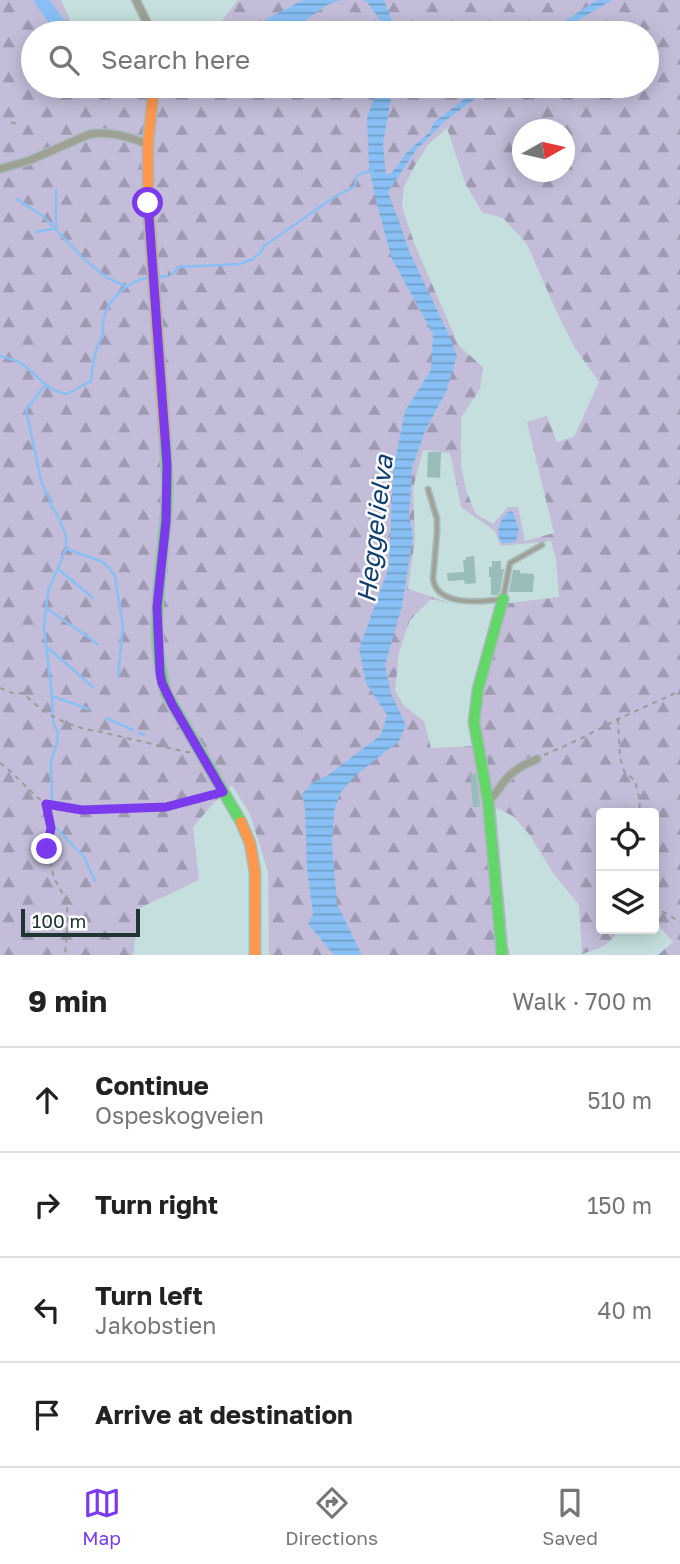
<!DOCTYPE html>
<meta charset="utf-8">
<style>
body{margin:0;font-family:"Golos Text",sans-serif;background:#f2f2f2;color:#222}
.controls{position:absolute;right:21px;bottom:21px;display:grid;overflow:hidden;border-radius:7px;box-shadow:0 4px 18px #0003}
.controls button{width:63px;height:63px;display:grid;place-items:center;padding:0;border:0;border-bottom:2px solid #e0e0e0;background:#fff;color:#222;font:35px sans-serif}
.compass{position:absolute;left:512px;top:119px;width:63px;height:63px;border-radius:50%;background:#fff;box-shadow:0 4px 18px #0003;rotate:82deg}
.scale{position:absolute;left:21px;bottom:18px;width:119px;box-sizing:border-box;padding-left:7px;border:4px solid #203433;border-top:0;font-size:19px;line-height:24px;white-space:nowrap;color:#203433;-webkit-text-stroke:5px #fff;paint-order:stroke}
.stop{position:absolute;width:21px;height:21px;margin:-16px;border:5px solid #7c3aed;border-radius:50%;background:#fff}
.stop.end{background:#7c3aed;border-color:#fff;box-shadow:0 2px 7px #0008}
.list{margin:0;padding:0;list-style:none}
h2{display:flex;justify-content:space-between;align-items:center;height:91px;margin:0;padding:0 28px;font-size:30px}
h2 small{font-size:23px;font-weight:400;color:#767676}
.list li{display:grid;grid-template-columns:46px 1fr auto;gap:21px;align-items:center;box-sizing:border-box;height:105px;padding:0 28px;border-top:2px solid #e0e0e0}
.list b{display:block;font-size:26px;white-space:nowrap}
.list p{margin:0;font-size:23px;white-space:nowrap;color:#767676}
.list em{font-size:23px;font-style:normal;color:#767676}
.icon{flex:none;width:38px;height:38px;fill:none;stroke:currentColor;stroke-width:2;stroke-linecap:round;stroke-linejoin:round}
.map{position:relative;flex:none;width:680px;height:955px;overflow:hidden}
.search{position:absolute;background:#fff;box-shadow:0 4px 18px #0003;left:21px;right:21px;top:21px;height:77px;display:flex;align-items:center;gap:18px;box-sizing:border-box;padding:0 24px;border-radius:38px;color:#767676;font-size:26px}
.sheet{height:511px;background:#fff}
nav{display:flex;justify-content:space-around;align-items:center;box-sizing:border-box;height:98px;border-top:2px solid #e0e0e0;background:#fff;font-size:19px;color:#767676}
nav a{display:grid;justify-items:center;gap:4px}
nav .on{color:#7c3aed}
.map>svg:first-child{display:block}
.forest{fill:url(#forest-firs);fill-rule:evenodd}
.water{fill:url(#water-rules)}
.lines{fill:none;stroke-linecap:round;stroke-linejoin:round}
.stream{stroke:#88c0f5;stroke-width:2.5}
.river{stroke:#88c0f5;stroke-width:14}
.building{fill:#9abcba}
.lane-casing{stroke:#a6bab9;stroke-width:7}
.street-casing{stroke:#a6bab9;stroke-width:10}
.fast-casing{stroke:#a6bab9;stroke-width:13}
.slow-casing{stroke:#a6bab9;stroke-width:13}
.path{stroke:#989e95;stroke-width:2;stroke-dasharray:5 5;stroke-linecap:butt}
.lane{stroke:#9fa195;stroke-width:3.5}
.street{stroke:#9fa195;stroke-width:7}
.fast{stroke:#63d668;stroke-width:10}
.slow{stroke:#ff974d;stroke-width:10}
.route{stroke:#7c3aed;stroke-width:9}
.labels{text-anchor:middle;stroke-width:5;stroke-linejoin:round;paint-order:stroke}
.water-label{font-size:26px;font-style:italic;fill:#103f6f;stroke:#fff}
</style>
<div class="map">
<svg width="680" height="955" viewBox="0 0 680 955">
<defs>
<pattern id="forest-firs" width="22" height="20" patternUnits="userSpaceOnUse" patternTransform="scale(1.75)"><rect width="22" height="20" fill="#c3bdd9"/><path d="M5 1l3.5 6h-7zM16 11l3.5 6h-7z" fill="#9e9ab1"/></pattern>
<pattern id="water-rules" width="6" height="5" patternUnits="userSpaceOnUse" patternTransform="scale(1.75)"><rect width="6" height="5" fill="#88c0f5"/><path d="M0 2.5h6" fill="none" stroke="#6f9dc7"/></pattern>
</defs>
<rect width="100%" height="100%" fill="#c4dfdd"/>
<path class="forest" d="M0,0H61L76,33H33V86H647V33H195L214,31L238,0H680V955H658L673,942L654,920V813H601V929H619C610,946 600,948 582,954L579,905L553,873L529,834L513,816L496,808L509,955H269L268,872L250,814L232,785L212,805L193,827L199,880L140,908L133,955H0ZM447,128L466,185L482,212L503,218L527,244L559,317L575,348L599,382L574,437L557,442L547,416L527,422L554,533L525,541L518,507H508L493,524L476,514L467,493L461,467V418L480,389L483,367L459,346L414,243L402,206L404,187L414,167L428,145ZM522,130H564V172H522ZM423,450L450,453L461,507L495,531L501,546L551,541L556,559L559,597L501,604L472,720L476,746L431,748L424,721L404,706L395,691L399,652L410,620L431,599L454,604L408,589L415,538L413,488Z"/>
<path class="water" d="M303,0H341L327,5L302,23L279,29L270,33H240Z
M362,0H384L393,23V33H384L385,27L367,2Z
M597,0H612L574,23L564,33H552L568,19Z
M378,86H393L383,144L386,174H391L408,151L430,132L434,122L482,86H492L445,121L416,150L388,192L410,253L449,335L457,355L447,390L425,431L412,468L409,515L413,536L402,606L385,665L391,694L406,725L399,741L355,776L341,792L334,811L332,844L337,904L362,955H334L308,924L313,914L307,869L305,808L302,794L312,783L328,775L381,735L387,715L366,683L359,649L389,567L393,470L405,411L431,370L433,334L392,259L376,201L369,167L367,118Z
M510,511L513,512L519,530L516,541L511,543H502C494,533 500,518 510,511Z"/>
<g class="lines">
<path class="stream" d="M17,199L43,216L85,260L106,277L125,286
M36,232L56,228V190
M157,277C167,277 173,275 178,267L240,264L253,259L261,252L264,246L333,198L355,186L356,177L362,173L373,171
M0,356C9,358 19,361 26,367C41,379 46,390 67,394L91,381C92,370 93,359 97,348C98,343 102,339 103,333C103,330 102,326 103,323C106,299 128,281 150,277
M45,385L26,410L42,484L51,502V507L55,510L66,535V549L48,591L44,626L52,696L53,722L58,733L57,743L51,761L52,802L49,813L52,824L84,857L95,881
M67,549L103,562L110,569L115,576L123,626L118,676
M58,569L93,598
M46,608L98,644
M48,648L93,687
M52,696L88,709
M106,718L133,730
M139,733L144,735"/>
<path class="river" d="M41,0L65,33"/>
</g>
<path class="building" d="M428,452H441L440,478L427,477Z
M474,556L476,583L465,584L464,580L448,581L447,573L464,572L463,560H466V557Z
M492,561H501V569H504L500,592L497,595H491V577H489V567H492Z
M513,570H520V573L534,574L533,592H509Z
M470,774H476L480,807H473Z"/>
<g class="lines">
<g class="lane-casing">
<path id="lane" d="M428,489L437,519V532L433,579C437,607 482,602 503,599L510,563L542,545"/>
</g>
<g class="street-casing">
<path id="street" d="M136,0L152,33
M0,169L28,161L90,134C111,131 128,137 148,144
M488,801C496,795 500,786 507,778C515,769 526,764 537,759"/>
</g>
<g class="fast-casing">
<path id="fast" d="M165,439C166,459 168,479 167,499C164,563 147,630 166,693L241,822
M502,955L488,801L474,722L478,689L503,599"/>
</g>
<g class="slow-casing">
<path id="slow" d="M154,86L148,144V203L165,439
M241,822L250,843L255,872V955"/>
</g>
<path class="path" d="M11,122L17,124
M168,271L170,276
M0,688L15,694L24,693C40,713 71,728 97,731L186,752H190
M618,719L620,757L624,771L635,781L640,801L639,813
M544,755L580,739L618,719L680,691
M0,763C17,775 29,792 46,804L51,828L47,849L54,878L66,900L68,917L65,955
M47,804L82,810L165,807L214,794
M654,906L680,922"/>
<use href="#lane" class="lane"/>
<use href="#street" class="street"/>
<use href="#fast" class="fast"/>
<use href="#slow" class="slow"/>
</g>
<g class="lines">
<path class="route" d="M47,849L51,828L46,804L82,810L166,807L223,792L172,704L162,683L160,673L157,607L166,521L167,465L148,203"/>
</g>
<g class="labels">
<g class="water-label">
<text transform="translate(375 529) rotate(-83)" y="9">Heggelielva</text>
</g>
</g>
</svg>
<div class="controls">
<button><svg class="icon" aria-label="locate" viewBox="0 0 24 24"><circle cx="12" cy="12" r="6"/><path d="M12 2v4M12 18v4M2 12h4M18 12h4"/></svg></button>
<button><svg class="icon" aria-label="layers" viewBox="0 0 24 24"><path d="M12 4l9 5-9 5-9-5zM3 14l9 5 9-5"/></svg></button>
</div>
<svg class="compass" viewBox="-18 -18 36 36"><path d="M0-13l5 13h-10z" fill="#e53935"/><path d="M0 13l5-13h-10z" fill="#767676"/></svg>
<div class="scale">100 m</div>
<div class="stop" style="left:148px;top:203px"></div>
<div class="stop end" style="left:47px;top:849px"></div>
<div class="search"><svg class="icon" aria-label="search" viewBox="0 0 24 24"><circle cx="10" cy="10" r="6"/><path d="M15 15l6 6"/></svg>Search here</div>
</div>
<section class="sheet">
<h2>9 min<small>Walk · 700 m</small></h2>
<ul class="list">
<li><svg class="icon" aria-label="ahead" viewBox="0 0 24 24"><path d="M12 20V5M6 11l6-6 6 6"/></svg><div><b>Continue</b><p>Ospeskogveien</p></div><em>510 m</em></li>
<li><svg class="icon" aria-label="right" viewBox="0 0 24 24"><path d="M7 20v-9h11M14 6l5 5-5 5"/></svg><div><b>Turn right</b></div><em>150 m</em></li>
<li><svg class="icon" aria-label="left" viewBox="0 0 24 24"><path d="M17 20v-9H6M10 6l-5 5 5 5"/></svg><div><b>Turn left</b><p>Jakobstien</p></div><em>40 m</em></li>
<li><svg class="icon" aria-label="arrive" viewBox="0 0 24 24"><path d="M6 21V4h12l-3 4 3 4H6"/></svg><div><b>Arrive at destination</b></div></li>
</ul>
</section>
<nav>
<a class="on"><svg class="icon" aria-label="map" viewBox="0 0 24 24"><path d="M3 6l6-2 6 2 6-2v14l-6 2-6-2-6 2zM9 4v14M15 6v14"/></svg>Map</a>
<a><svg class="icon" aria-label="directions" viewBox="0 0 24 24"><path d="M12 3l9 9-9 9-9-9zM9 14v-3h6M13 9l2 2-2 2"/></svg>Directions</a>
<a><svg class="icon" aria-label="saved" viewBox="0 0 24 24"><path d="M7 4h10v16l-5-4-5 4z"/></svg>Saved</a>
</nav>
